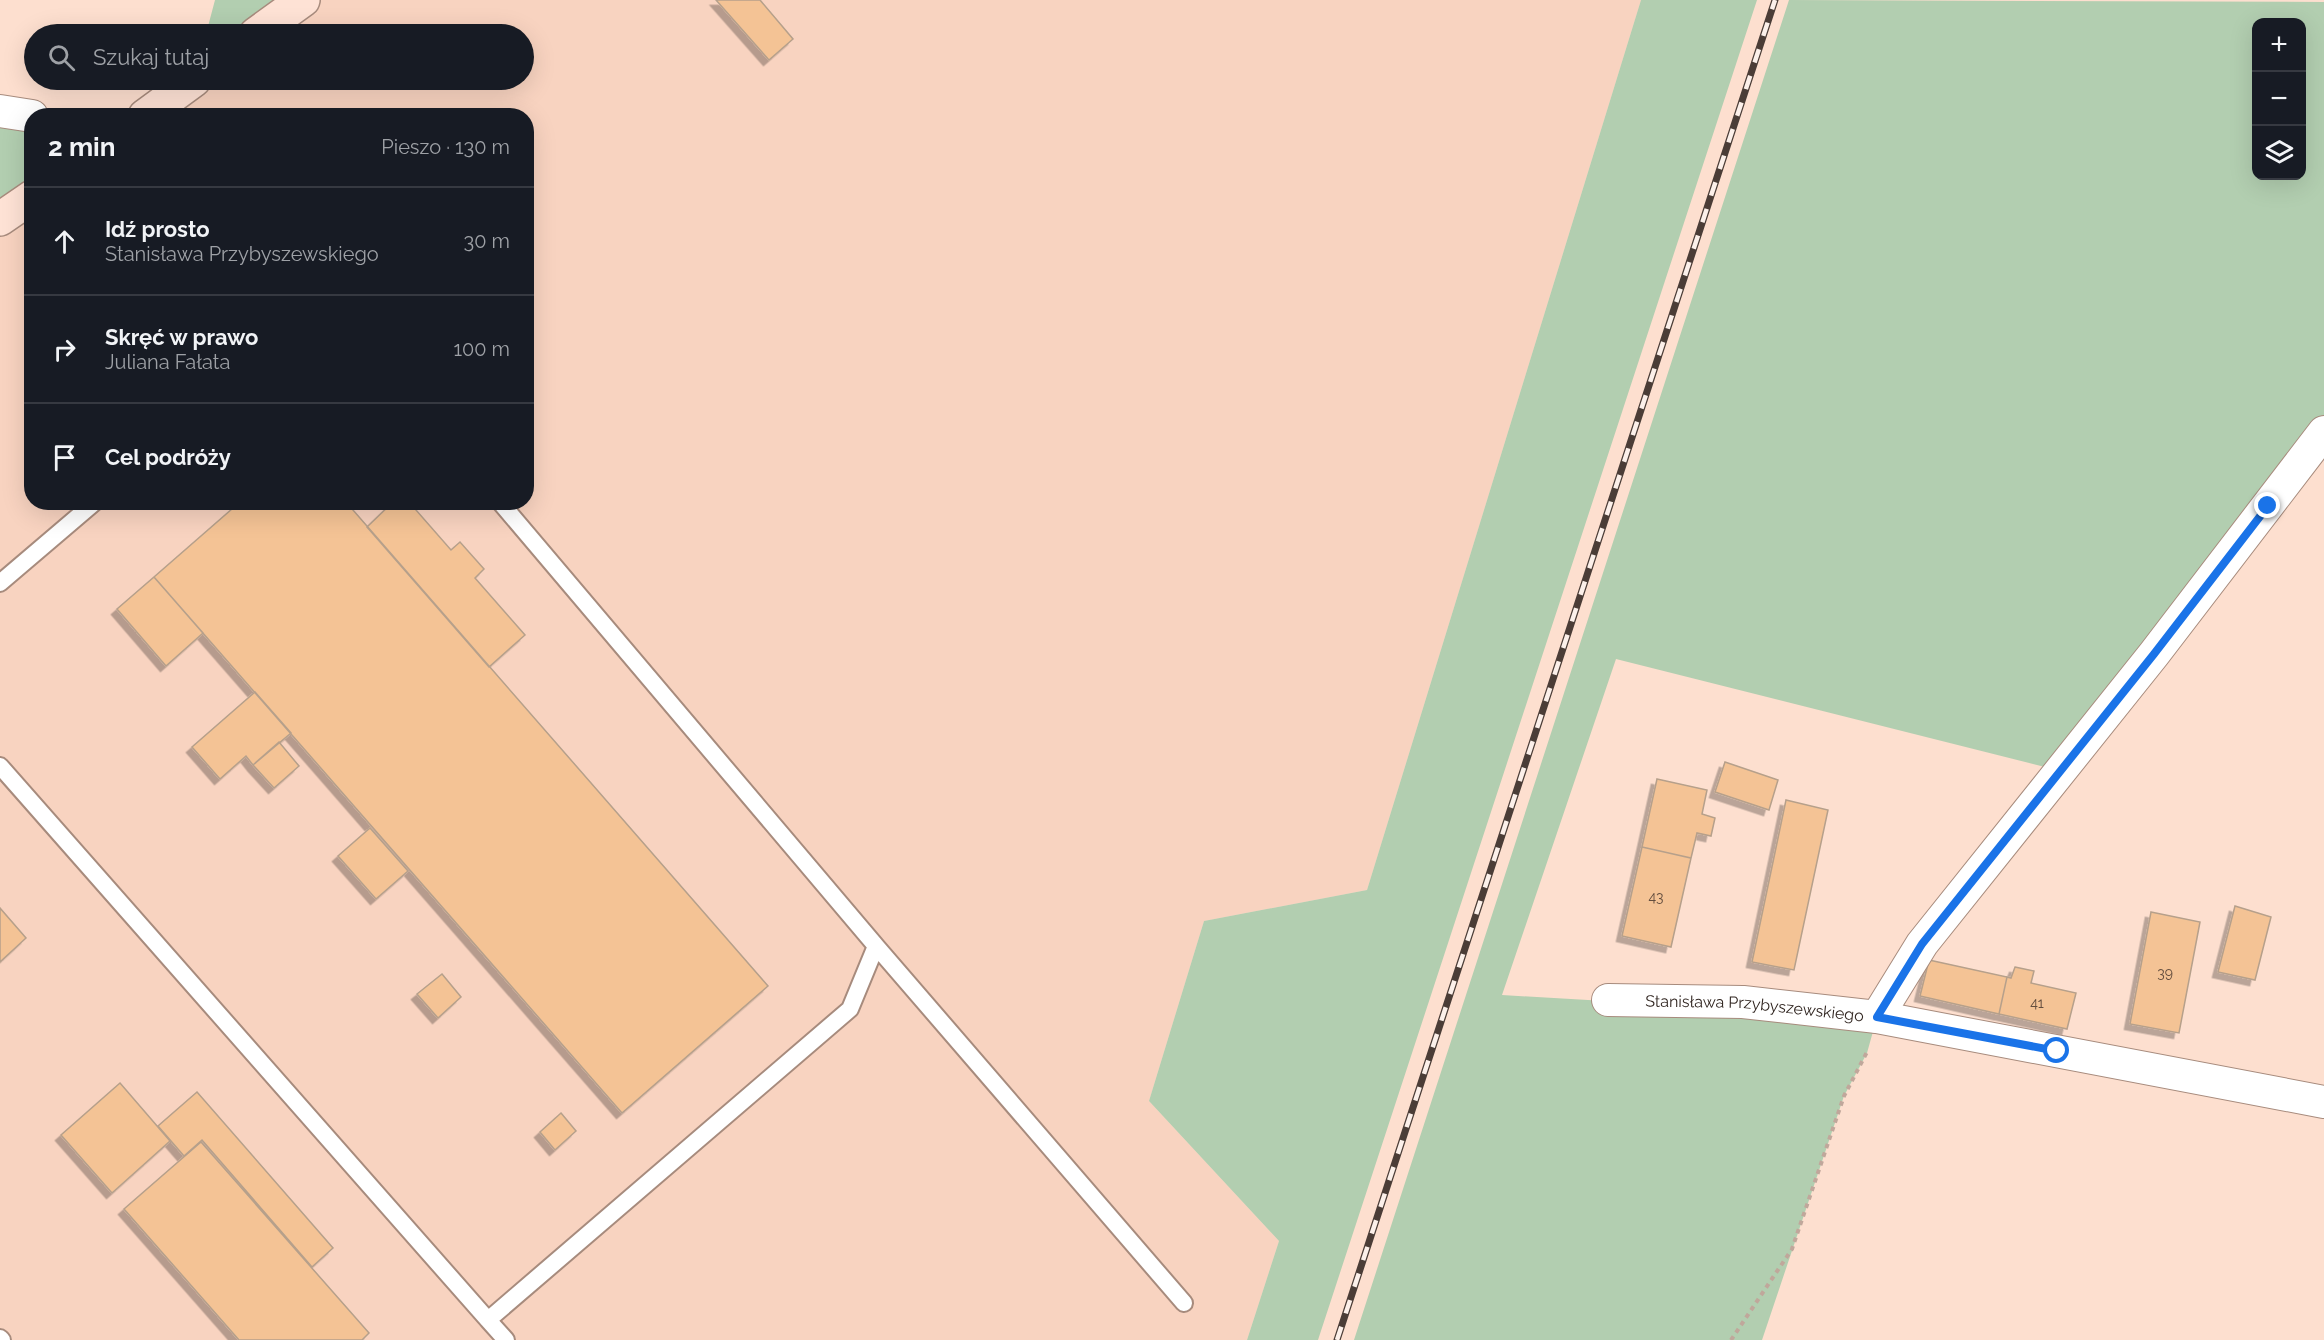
<!DOCTYPE html>
<html lang="pl">
<meta charset="utf-8">
<style>
body{margin:0;font-family:Raleway,sans-serif;background:#20242c;color:#f1f3f6}
.controls{position:absolute;right:18px;top:18px;display:grid;overflow:hidden;border-radius:12px;box-shadow:0 6px 24px #0002}
.controls button{width:54px;height:54px;display:grid;place-items:center;padding:0;border:0;border-bottom:2px solid #363941;background:#171b24;color:#f1f3f6;font:30px sans-serif}
.stop{position:absolute;width:18px;height:18px;margin:-14px;border:4px solid #1a73e8;border-radius:50%;background:#fff}
.stop.end{background:#1a73e8;border-color:#fff;box-shadow:0 2px 6px #0008}
.list{margin:0;padding:0;list-style:none}
h2{display:flex;justify-content:space-between;align-items:center;height:78px;margin:0;padding:0 24px;font-size:26px}
h2 small{font-size:20px;font-weight:400;color:#9ea1a6}
.list li{display:grid;grid-template-columns:39px 1fr auto;gap:18px;align-items:center;box-sizing:border-box;height:108px;padding:0 24px;border-top:2px solid #363941}
.list b{display:block;font-size:22px;white-space:nowrap}
.list p{margin:0;font-size:20px;white-space:nowrap;color:#9ea1a6}
.list em{font-size:20px;font-style:normal;color:#9ea1a6}
.icon{flex:none;width:33px;height:33px;fill:none;stroke:currentColor;stroke-width:2;stroke-linecap:round;stroke-linejoin:round}
.map{position:relative;flex:none;width:2324px;height:1340px;overflow:hidden}
.search{position:absolute;background:#171b24;box-shadow:0 6px 24px #0002;left:24px;top:24px;width:510px;height:66px;display:flex;align-items:center;gap:15px;box-sizing:border-box;padding:0 21px;border-radius:33px;color:#9ea1a6;font-size:22px}
.panel{position:absolute;background:#171b24;box-shadow:0 6px 24px #0002;left:24px;top:108px;width:510px;height:402px;border-radius:24px}
.map>svg:first-child{display:block}
.built{fill:#f8d3c0}
.green{fill:#b2ceb0;fill-rule:evenodd}
.building{fill:#f4c395;stroke:#b6a08b;stroke-width:1.5;filter:url(#shadow)}
.lines{fill:none;stroke-linecap:round;stroke-linejoin:round}
.lane-casing{stroke:#a78b7d;stroke-width:20}
.street-casing{stroke:#a78b7d;stroke-width:34}
.secondary-casing{stroke:#a78b7d;stroke-width:36}
.path{stroke:#c0a79b;stroke-width:4;stroke-dasharray:4.5 4.5;stroke-linecap:butt}
.lane{stroke:#fff;stroke-width:16}
.street{stroke:#fff;stroke-width:32}
.secondary{stroke:#fee2d5;stroke-width:33}
.rail-casing{stroke:#4b3d37;stroke-width:7}
.rail{stroke:#fcf0ea;stroke-width:4.5;stroke-dasharray:14;stroke-linecap:butt}
.route{stroke:#1a73e8;stroke-width:8}
.labels{text-anchor:middle;stroke-width:6;stroke-linejoin:round;paint-order:stroke}
.number-label{font-size:14px;fill:#624d3e}
.street-label{font-size:16px;fill:#312621;stroke:#fcf0ea}
</style>
<div class="map">
<svg width="2324" height="1340" viewBox="0 0 2324 1340">
<defs>
<filter id="shadow"><feDropShadow dx="-5.5" dy="5.5" stdDeviation="0" flood-color="#0004"/></filter>
</defs>
<rect width="100%" height="100%" fill="#fddfcf"/>
<path class="built" d="M303,0H1641L1367,890L1204,921L1149,1101L1279,1241L1247,1340H0V219L31,197L32,502H526V116L145,115L194,80H524V34H256Z"/>
<path class="green" d="M215,0H303L256,34H206Z
M1641,0H1757L1318,1340H1247L1279,1241L1149,1101L1204,921L1367,890Z
M1789,0L2324,2V432L2061,771L1616,659L1502,995L1877,1017L1867,1053L1844,1096L1762,1340H1354ZM2256,22H2302V176H2256Z
M0,111L32,116L31,197L0,219Z"/>
<path class="building" d="M716,0H760L793,39L769,60Z
M240,502H346L768,986L622,1113L154,577Z
M393,502H409L451,550L460,542L484,569L475,578L525,635L489,667L367,527Z
M154,577L203,633L166,666L117,609Z
M255,692L291,733L253,765L246,756L220,779L192,747Z
M279,742L299,766L274,788L253,765Z
M1725,762L1778,780L1769,810L1715,792Z
M1657,779L1707,790L1702,814L1715,818L1711,836L1697,833L1691,858L1642,847Z
M1786,800L1828,810L1794,970L1752,962Z
M370,828L408,871L376,899L338,856Z
M1642,847L1691,858L1671,947L1622,936Z
M2235,906L2271,917L2255,980L2218,972Z
M0,908L26,938L0,962Z
M2151,912L2200,922L2179,1033L2130,1024Z
M1929,960L2007,977L1999,1014L1920,996Z
M2015,967L2034,971L2031,983L2076,993L2067,1029L1999,1014L2007,977L2011,978Z
M442,974L461,997L438,1018L417,994Z
M120,1083L170,1141L112,1193L61,1135Z
M197,1092L333,1248L312,1267L202,1140L184,1156L158,1126Z
M561,1113L576,1131L555,1150L540,1132Z
M201,1142L369,1333L362,1340H239L124,1209Z"/>
<g class="lines">
<g class="lane-casing">
<path id="lane" d="M0,583L95,502
M0,766L488,1320L850,1009L876,946L500,502
M876,946L1184,1303
M488,1320L506,1340
M0,1338L2,1340"/>
</g>
<g class="street-casing">
<g id="street">
<path d="M0,111L32,116"/>
<path id="s1" d="M1608,1000L1743,1002L1877,1017L2324,1102"/>
<path d="M1877,1017L1922,944L2154,654L2324,432"/>
</g>
</g>
<g class="secondary-casing">
<path id="secondary" d="M256,34L303,0
M145,116L194,80
M0,219L32,197"/>
</g>
<path class="path" d="M1731,1340L1792,1249L1844,1096L1867,1052"/>
<use href="#lane" class="lane"/>
<use href="#street" class="street"/>
<use href="#secondary" class="secondary"/>
<g class="rail-casing">
<path id="rail" d="M1337,1340L1775,0"/>
</g>
<use href="#rail" class="rail"/>
</g>
<g class="lines">
<path class="route" d="M2057,1051L1877,1017L1922,944L2154,654L2268,506"/>
</g>
<g class="labels">
<g class="number-label">
<text x="1656" y="902">43</text>
<text x="2165" y="978">39</text>
<text x="2037" y="1008">41</text>
</g>
<g class="street-label">
<text dy="6" stroke="none"><textPath href="#s1" startOffset="147">Stanisława Przybyszewskiego</textPath></text>
</g>
</g>
</svg>
<div class="controls">
<button>+</button>
<button>−</button>
<button><svg class="icon" aria-label="layers" viewBox="0 0 24 24"><path d="M12 4l9 5-9 5-9-5zM3 14l9 5 9-5"/></svg></button>
</div>
<div class="stop" style="left:2057px;top:1051px"></div>
<div class="stop end" style="left:2268px;top:506px"></div>
<div class="search"><svg class="icon" aria-label="search" viewBox="0 0 24 24"><circle cx="10" cy="10" r="6"/><path d="M15 15l6 6"/></svg>Szukaj tutaj</div>
<section class="panel">
<h2>2 min<small>Pieszo · 130 m</small></h2>
<ul class="list">
<li><svg class="icon" aria-label="ahead" viewBox="0 0 24 24"><path d="M12 20V5M6 11l6-6 6 6"/></svg><div><b>Idź prosto</b><p>Stanisława Przybyszewskiego</p></div><em>30 m</em></li>
<li><svg class="icon" aria-label="right" viewBox="0 0 24 24"><path d="M7 20v-9h11M14 6l5 5-5 5"/></svg><div><b>Skręć w prawo</b><p>Juliana Fałata</p></div><em>100 m</em></li>
<li><svg class="icon" aria-label="arrive" viewBox="0 0 24 24"><path d="M6 21V4h12l-3 4 3 4H6"/></svg><div><b>Cel podróży</b></div></li>
</ul>
</section>
</div>
